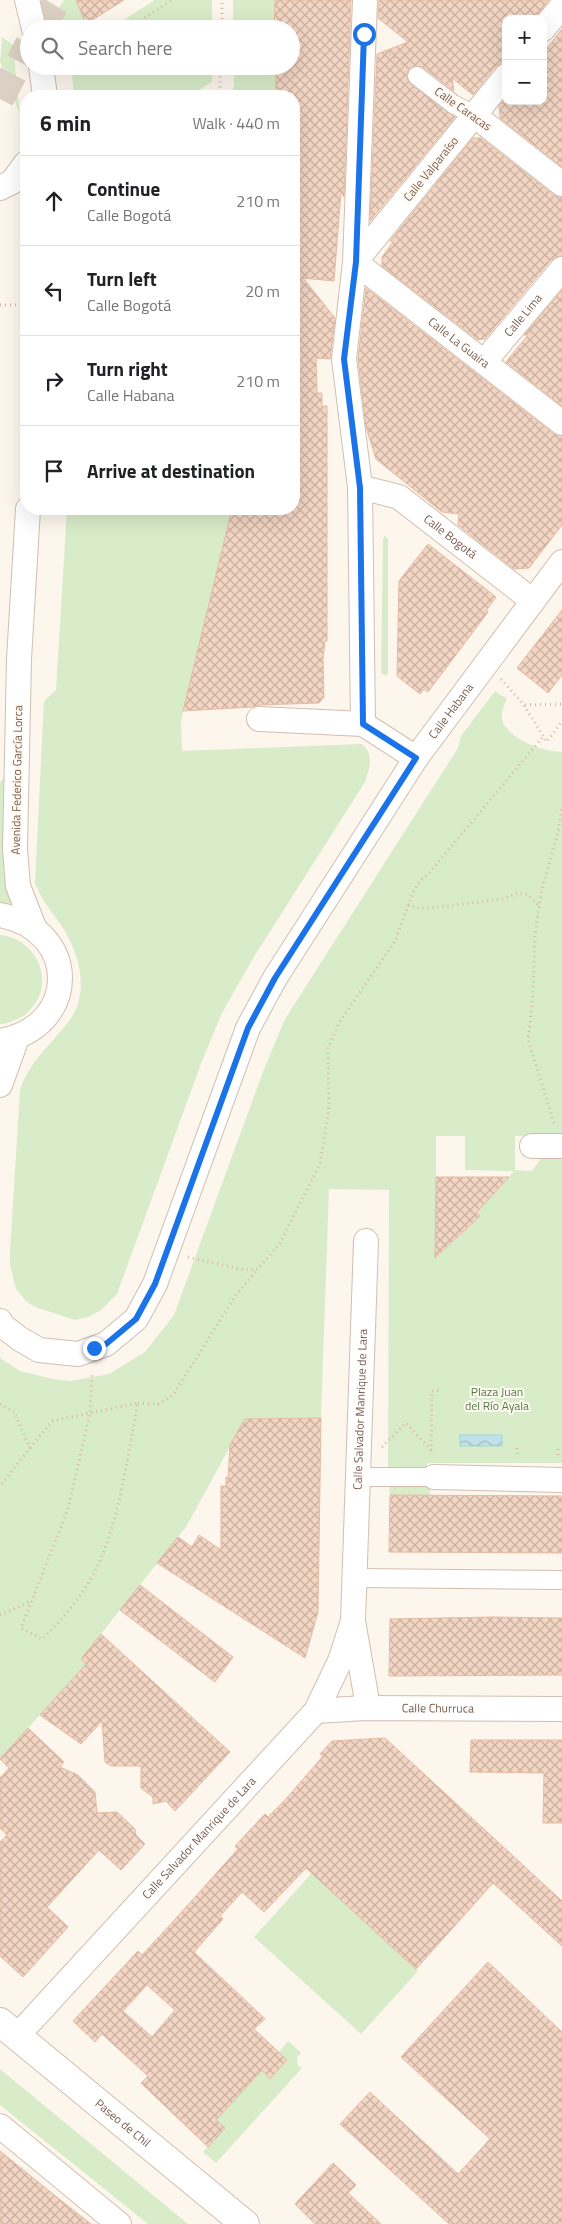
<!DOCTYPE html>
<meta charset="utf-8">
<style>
body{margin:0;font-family:"Titillium Web",sans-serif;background:#f2f2f2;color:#202124}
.controls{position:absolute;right:15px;top:15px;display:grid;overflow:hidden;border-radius:10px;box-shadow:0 5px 20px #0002}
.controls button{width:45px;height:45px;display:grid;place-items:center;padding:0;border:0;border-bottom:1px solid #e0e0e0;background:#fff;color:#202124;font:25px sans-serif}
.stop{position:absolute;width:15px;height:15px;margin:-11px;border:4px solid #1a73e8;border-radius:50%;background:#fff}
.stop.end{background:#1a73e8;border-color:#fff;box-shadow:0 1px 5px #0008}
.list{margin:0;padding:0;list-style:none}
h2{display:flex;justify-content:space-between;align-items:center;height:65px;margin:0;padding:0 20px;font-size:21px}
h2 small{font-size:16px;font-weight:400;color:#757577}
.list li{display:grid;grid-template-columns:32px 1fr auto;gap:15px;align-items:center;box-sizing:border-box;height:90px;padding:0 20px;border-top:1px solid #e0e0e0}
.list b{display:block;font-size:19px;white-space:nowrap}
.list p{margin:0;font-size:16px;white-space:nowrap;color:#757577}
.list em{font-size:16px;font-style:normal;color:#757577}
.icon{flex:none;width:28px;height:28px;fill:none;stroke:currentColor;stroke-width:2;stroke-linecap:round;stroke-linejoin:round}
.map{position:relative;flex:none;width:562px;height:2224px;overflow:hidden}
.search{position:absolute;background:#fff;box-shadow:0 5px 20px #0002;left:20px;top:20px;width:280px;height:55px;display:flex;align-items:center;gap:12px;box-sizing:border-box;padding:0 18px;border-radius:28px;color:#757577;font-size:19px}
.panel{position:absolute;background:#fff;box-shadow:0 5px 20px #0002;left:20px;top:90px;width:280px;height:425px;border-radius:20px}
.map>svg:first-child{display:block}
.green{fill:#d8ecc9;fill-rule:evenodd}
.water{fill:url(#water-waves);stroke:#a5d3da}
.building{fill:url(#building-cross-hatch);stroke:#e6bba3;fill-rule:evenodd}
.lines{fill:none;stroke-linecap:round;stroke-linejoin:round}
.trunk-tunnel{stroke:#dcd0c4;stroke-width:28;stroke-dasharray:28 14;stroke-linecap:butt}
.pedestrian-casing{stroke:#d1beb0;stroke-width:20}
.minor-casing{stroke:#d1beb0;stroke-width:26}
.tertiary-casing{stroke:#d1beb0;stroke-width:30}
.path{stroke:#d9b8a5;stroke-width:3;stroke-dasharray:1 4;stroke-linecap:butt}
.pedestrian{stroke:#fff;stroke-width:18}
.minor{stroke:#fff;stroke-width:24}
.tertiary{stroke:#fff;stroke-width:28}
.route{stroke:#1a73e8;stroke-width:6}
.labels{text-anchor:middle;stroke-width:4;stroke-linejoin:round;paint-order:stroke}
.street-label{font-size:12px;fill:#7a5c4d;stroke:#fffaf3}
.park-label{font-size:12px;fill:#537a41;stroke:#fffaf3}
</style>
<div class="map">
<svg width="562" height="2224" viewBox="0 0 562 2224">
<defs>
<pattern id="water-waves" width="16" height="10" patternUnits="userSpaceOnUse" patternTransform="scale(1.25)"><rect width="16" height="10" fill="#bfe3e8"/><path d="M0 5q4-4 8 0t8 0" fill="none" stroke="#a0bbbe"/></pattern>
<pattern id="building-cross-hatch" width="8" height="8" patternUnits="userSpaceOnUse" patternTransform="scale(1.25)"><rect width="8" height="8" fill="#f3d5c3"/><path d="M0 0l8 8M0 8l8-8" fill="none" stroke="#cab0a1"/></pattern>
</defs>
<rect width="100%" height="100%" fill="#fdf6ec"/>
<path class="green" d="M64,0H82L77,3L86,24L79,29H65L58,9Z
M155,0H212V29H109Z
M233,0H275L274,29H233Z
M2,37L13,45L20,115L0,62Z
M71,66H212V82L189,96H74Z
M234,66H276V92H279V96H230L234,86Z
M67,509H232L181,721L182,751L362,744C375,755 369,769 365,782L252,960L222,1013L202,1061L117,1294L101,1310L88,1317L75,1320L35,1307L26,1301L16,1289L10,1265V1252L20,1090C29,1063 48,1047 66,1025C91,996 81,955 61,925C51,911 41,899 35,883L44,701L56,690Z
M385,536L388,539V673L385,676L381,673L383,539Z
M495,691L507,699C504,705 501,712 502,719C506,739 544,752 562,752V1136H515V1170L532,1171L545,1153L562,1154V1463H427V1468H388L389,1190L329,1189L321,1418L245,1419L186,1527L81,1659L86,1664L0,1759V1358L20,1371L53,1379L70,1381L109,1374L145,1352L174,1315L264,1069L285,1019L458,748L461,736ZM436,1136H465V1170L514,1171L476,1213L480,1216L436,1258Z
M11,770L12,903L10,904L0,903V782Z
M0,935C36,938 57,982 30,1010C23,1018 13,1021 3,1024H0Z
M430,1483V1495H390L389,1484Z
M312,1873L418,1971L361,2034L254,1937Z
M288,2041L301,2053L297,2057L298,2066L302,2068L216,2163L203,2152L225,2128L216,2120L262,2070L271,2078L287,2061L278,2053Z
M0,2069L188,2224H148L0,2105Z"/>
<path class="water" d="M460,1435H502V1446H460Z"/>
<path class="building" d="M76,0H124L86,24Z
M275,0H351L344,197L341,192L334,281L303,278L335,318L330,359L316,358L317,393H322V406H327V641H325L323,659L324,697L319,703L260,705L252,707L183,711L232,509H294V93L276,92V66H291V29H274Z
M379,0H549L534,19H506V60L495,67L473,95L452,78L454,91L423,67L413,66L409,69L406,75L410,84L455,117L370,221L377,54L408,42L378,18Z
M562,29V167L500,118L499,106L503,101H543V53Z
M473,138H481L554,195L562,197V256L551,260L485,339L478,340L382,266V257L393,242L390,241Z
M366,288L554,434L562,436V525L529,568L514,569L458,525L459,514L442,512L376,459L366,427L358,359Z
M562,290V406L506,362L528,335H524Z
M428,544L496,597L486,611L488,612L428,692L424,689L420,694L397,676L399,581Z
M562,610V675L548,693L517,668Z
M436,1177H509L476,1213L480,1216L435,1258Z
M321,1418L318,1612L305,1658L157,1563L178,1537L192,1547L199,1535L221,1550V1486H226V1477L228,1478L230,1445L245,1419Z
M390,1495L562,1496V1553L389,1552Z
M140,1585L233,1657L215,1682L120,1610Z
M492,1617L562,1618V1675L389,1676L390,1619Z
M101,1634L230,1752L175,1811L166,1801L153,1804V1797L141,1788V1766H111L105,1762L102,1721L81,1744L40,1715L86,1664L81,1659Z
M28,1728L64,1762L60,1767L78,1775L95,1792L97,1813L117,1812L135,1829L136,1835L145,1844L121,1870L99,1850L47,1907L68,1927L23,1977L0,1956V1842L7,1835L0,1828V1778L9,1768L0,1759Z
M385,1738L562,1901V1946L493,1883L416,1969L306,1868L264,1912L242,1892L220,1916L223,1919L194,1952L265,2019L254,2029L287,2060L270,2079L262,2070L216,2120L225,2128L208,2147L141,2083L148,2076L102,2034L95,2042L73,2021L138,1951L142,1955L169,1926L238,1849L235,1846L265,1814L268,1817L285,1800L323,1756L320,1754L332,1741ZM147,1985L175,2010L152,2037L123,2011Z
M471,1740H562V1823H543L544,1773L470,1772Z
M488,1962L562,2032V2224H449L340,2124L370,2092L458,2174L490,2139L401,2057Z
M0,2151L58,2198L91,2224H0Z
M333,2163L356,2185L348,2193L381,2224H315L295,2204Z"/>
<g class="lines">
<path class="trunk-tunnel" d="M40,29L58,0
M0,99L29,44"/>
<g class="pedestrian-casing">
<path id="pedestrian" d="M417,76L453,104L474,115
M358,1477H434
M355,1578L562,1580"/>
</g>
<g class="minor-casing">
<g id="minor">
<path d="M27,0L34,29"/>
<path d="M543,29L562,6"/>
<path d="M41,66L45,96"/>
<path id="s1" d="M506,76L355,262L562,423"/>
<path d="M474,115L562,184"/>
<path d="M0,188L12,182L26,163"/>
<path id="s2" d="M484,362L562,269"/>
<path id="s3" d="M360,487L399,497L533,601"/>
<path d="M28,509L19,659L15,849L18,886L34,927"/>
<path d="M259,719L363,724L416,758"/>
<path d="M363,724L360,487L344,359L355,262L365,0"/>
<path d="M0,915C80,930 80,1027 0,1041"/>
<path d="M0,1085L17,1038"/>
<path d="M532,1146H562"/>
<path id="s4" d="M0,1321L3,1326L20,1339L39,1350L78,1354L106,1344L136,1319L155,1284L248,1028L275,978L416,758L562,562"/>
<path d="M434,1477L562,1480"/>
<path id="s5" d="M365,1708L366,1695L353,1621L366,1241"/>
<path id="s6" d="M316,1711L365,1708L562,1709"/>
<path id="s7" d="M17,2036L316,1711L340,1661L353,1621"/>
<path d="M0,2126L119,2224"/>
</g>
</g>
<g class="tertiary-casing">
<g id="tertiary">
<path id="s8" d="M0,2022L245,2224"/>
</g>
</g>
<path class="path" d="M128,29L172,0
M222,29V0
M386,51L403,65
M64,71L71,66
M209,96L220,90V66
M0,305H16
M501,679L524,705L547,742L562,721
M525,705L562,704
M408,905L419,908L440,907L502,899L517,893L527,894L539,906
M554,1123L528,1040L533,994L535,933L542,889L558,832L562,806
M188,1257L244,1270L258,1269L280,1243L320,1164L329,1107L328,1048L339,1023L395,941L412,895L418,883L430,872L543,737
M138,1403L158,1404L173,1395L236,1295L258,1269
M0,1404L14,1412L30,1448L0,1486
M382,1447L406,1423L431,1450L432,1391L441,1390
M30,1448L52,1421L138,1403C128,1454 121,1508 102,1556C92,1584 63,1620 42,1639L21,1628L68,1509L90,1413L92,1373
M517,1448L518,1458
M558,1449V1458
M0,1615L31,1601"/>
<use href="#pedestrian" class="pedestrian"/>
<use href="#minor" class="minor"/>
<use href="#tertiary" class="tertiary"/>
</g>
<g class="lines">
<path class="route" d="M94,1348L106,1344L136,1319L155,1284L248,1028L275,978L416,758L363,724L360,488L344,359L356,262L364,34"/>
</g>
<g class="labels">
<g class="street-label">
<text transform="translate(463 109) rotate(35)" y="4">Calle Caracas</text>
<text transform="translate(431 169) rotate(-51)" y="4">Calle Valparaíso</text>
<text dy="4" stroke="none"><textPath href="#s2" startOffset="61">Calle Lima</textPath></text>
<text dy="4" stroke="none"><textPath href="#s1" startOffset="371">Calle La Guaira</textPath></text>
<text dy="4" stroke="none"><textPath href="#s3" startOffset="105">Calle Bogotá</textPath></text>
<text dy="4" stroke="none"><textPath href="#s4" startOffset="846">Calle Habana</textPath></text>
<text transform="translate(17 780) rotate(-89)" y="4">Avenida Federico García Lorca</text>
<text dy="4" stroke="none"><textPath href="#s5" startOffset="300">Calle Salvador Manrique de Lara</textPath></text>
<text dy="4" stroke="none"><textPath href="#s6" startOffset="122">Calle Churruca</textPath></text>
<text dy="4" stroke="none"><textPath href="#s7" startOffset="269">Calle Salvador Manrique de Lara</textPath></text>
<text dy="4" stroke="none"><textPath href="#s8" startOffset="159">Paseo de Chil</textPath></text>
</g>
<g class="park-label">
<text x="497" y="1396">Plaza Juan<tspan x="497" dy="14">del Río Ayala</tspan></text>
</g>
</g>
</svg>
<div class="controls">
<button>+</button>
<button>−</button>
</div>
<div class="stop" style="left:364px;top:34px"></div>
<div class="stop end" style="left:94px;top:1348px"></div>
<div class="search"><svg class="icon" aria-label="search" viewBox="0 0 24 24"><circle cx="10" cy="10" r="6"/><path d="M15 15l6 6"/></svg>Search here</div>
<section class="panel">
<h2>6 min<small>Walk · 440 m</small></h2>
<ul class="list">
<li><svg class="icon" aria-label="ahead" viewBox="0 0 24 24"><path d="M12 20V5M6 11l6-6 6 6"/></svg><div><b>Continue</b><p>Calle Bogotá</p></div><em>210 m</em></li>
<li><svg class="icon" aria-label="left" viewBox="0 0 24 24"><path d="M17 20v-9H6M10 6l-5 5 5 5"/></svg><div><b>Turn left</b><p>Calle Bogotá</p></div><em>20 m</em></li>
<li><svg class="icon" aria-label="right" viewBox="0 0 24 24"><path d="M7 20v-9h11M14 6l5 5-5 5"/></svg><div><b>Turn right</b><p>Calle Habana</p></div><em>210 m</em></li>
<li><svg class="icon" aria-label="arrive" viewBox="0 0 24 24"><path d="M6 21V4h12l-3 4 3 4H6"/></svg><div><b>Arrive at destination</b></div></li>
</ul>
</section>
</div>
